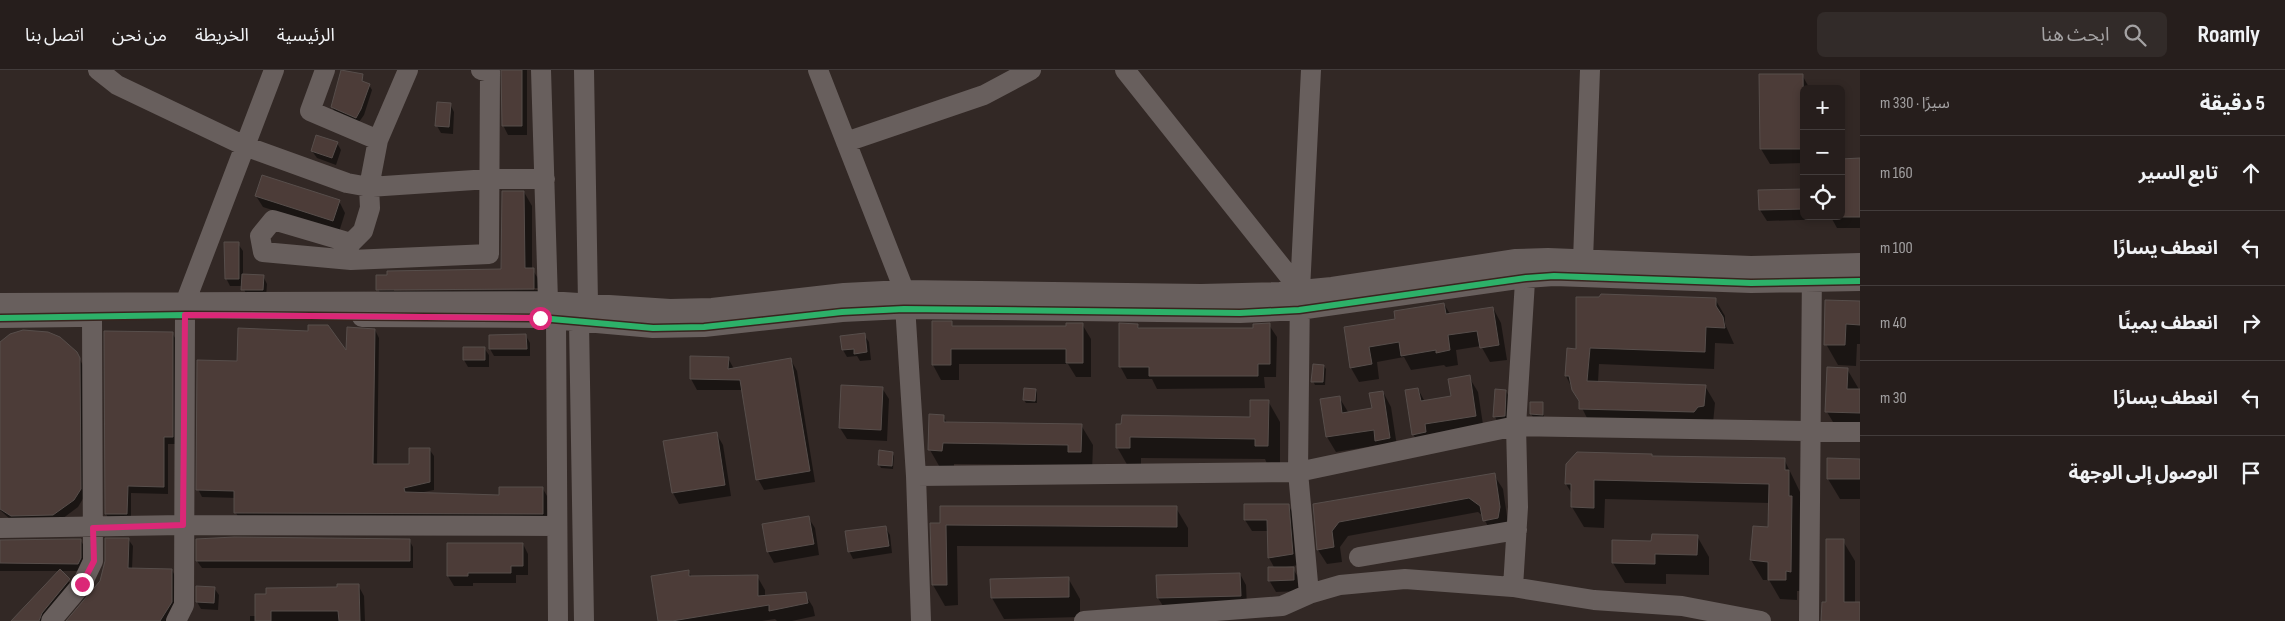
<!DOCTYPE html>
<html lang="ar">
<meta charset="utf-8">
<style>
body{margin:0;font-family:"Sofia Sans Condensed","Noto Sans Arabic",sans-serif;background:#322b29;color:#f1f3f6;direction:rtl}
.controls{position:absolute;right:15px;top:15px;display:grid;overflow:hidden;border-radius:8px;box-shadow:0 2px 8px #0003}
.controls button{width:45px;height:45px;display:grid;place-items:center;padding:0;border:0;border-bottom:1px solid #423c3b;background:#261e1c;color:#f1f3f6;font:25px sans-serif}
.stop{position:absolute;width:15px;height:15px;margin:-11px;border:4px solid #db2777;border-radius:50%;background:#fff}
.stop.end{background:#db2777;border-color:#fff;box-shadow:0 1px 5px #0008}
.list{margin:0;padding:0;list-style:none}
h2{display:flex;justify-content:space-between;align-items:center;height:65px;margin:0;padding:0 20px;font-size:21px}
h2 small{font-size:16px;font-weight:400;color:#a4a2a3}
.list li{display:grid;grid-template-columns:32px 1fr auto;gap:15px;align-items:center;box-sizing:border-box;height:75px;padding:0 20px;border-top:1px solid #423c3b}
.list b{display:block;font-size:19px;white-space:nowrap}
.list em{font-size:16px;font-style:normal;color:#a4a2a3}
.icon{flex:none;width:28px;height:28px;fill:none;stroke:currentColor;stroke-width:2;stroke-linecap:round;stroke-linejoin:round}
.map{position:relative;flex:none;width:1860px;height:551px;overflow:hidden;direction:ltr}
header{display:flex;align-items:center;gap:30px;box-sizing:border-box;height:70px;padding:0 25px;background:#261e1c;border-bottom:1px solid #423c3b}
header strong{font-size:24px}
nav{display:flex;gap:28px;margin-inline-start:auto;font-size:18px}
.search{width:350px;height:45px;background:#322b29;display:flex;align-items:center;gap:12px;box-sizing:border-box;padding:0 18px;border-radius:8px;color:#a4a2a3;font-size:19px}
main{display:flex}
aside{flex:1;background:#261e1c}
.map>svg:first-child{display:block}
.shadow{fill:#0007;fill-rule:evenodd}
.building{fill:#4c3c38;stroke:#574e4b}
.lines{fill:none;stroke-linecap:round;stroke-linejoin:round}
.minor{stroke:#685f5d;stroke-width:20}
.cycleway-casing{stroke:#38251f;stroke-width:9}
.cycleway{stroke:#2db169;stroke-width:6}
.route{stroke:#db2777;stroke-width:6}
</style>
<header>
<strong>Roamly</strong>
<div class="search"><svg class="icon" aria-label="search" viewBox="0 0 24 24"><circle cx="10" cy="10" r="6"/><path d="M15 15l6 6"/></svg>ابحث هنا</div>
<nav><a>الرئيسية</a><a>الخريطة</a><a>من نحن</a><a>اتصل بنا</a></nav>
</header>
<main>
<aside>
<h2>5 دقيقة<small>سيرًا · 330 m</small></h2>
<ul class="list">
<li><svg class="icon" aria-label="ahead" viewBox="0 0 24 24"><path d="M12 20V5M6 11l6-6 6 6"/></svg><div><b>تابع السير</b></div><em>160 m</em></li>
<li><svg class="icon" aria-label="left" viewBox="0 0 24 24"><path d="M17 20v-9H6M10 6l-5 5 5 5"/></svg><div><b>انعطف يسارًا</b></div><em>100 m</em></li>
<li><svg class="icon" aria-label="right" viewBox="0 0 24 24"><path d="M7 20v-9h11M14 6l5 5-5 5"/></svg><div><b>انعطف يمينًا</b></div><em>40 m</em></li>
<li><svg class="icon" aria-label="left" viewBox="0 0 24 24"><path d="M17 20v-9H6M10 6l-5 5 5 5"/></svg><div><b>انعطف يسارًا</b></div><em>30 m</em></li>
<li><svg class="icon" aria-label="arrive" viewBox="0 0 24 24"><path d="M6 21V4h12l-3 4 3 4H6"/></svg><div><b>الوصول إلى الوجهة</b></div></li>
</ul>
</aside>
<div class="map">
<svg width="1860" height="551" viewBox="0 0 1860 551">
<rect width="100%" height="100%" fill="#322825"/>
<path class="shadow" d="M503,0H527V65H508L503,55Z
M1802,5L1810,19H1804V93L1770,94L1761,79L1760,6Z
M369,15L372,20L364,45L359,52L335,42L332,37Z
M450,34L454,42L453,64L441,63L437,56Z
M337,73L341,80L336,95L317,88L312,81Z
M1860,90V158H1837L1832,149L1767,151L1760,140V122L1804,120V146H1841Z
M524,122L532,136V199L541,213L542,233H386L378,219L503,200ZM394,218H541V220L394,221Z
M256,126L339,131L345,143L339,162L263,137Z
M238,174L243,181V205L263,206L267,214L266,227H247L243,216H230L226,208Z
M1715,229L1725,246V254L1734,274L1715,273L1714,299L1599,294L1598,312L1705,316L1715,333L1713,353L1591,356L1566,306L1577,280Z
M1860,232V274H1857L1856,296L1838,295L1826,274Z
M1444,234L1450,244L1493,238L1501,253L1507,290L1490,292L1481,276L1456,280L1458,295L1446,297L1444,295L1411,300L1404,287L1377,292L1379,309L1359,312L1351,298L1345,258L1397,250Z
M951,253L953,257L1067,258L1082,254L1091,269V307H1076L1068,294H959V310H941L933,295Z
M1138,255L1140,259H1254L1269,255L1277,267L1276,307H1264L1265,318L1157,319L1152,309H1127L1120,296Z
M375,260L379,268L377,395H411L429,379L434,386V420L419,423L501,426L543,419L547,426V451L240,450L236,443V428L202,427L198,419L238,292L348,284Z
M105,262L172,263L177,271L176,374H168V424L131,423V451H110L106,444Z
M864,265L869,272L871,290L860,291L857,286L847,287L843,280L842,267Z
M526,266L530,273V286H494L490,279Z
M0,274L76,283L84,297V427L78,437L58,452L12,451L0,440Z
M484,278L489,285V297H468L464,290Z
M728,288L734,299L791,290L797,301L815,412L764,420L758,409L743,320H697L691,309Z
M1324,296L1326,299L1325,315H1315L1313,311Z
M1847,299L1860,321V363L1839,362L1827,342Z
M1469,307L1478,322L1484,361L1422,379L1413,364L1418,319L1425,332L1452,327Z
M882,318L889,329L887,371L847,369L840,358Z
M1036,320L1037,323V333H1026L1024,330Z
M1496,320L1506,321L1510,329L1508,353L1499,354L1495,347Z
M1383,322L1391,337L1398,383L1379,375L1336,382L1327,367L1322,330L1339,327L1348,342L1373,339Z
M1268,331L1280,352V396H1268L1265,389L1141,388V398H1129L1117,377V355L1251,349Z
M1542,333L1544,348L1533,347L1531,344Z
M943,346L947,353L1081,355L1093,375L1092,402L1077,395L954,394V401H942L930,380Z
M716,363L723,375L731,426L679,434L673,423L665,372Z
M892,383L894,386L893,399L881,398L879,394Z
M1652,387L1784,389L1800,422V442L1803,447L1802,521H1797V530L1780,529L1769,510H1763L1751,490L1770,458V433L1605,429L1604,458L1584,457L1572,437V424L1566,414Z
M1860,390V429H1840L1828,409Z
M1494,405L1503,419L1508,453L1492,465L1483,446L1478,442L1348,466L1340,477L1342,492L1327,494L1318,480L1314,435Z
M1288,435L1295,446L1299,495L1286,497L1293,499L1300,510V521L1276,522L1269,510L1275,499L1269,488V461H1252L1245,450Z
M1176,438L1188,458V477L957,476L958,535L945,536L933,515L931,454Z
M808,447L815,458L819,485L774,493L768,482Z
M885,457L890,465L892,483L853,489L849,481Z
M1697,466L1709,487V505L1666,504V514L1625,513L1613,493L1652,472Z
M128,469L133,476L132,499L172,500L176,508V540L169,551H68L101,511Z
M80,470L85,477L82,501H0V471Z
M409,470L413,477V498H202L197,491Z
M1843,471L1855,491V534H1860V551H1823Z
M523,474L528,484V505H516V513H473V516H454L448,506Z
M60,501L74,518L47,551H12Z
M688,501L692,507L757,506L765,520V527L805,524L813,537L815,546L792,551H777L775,549L762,551H660Z
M1240,504L1246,515L1247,537L1165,539L1158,528Z
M1068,508L1080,529V547L1004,549L992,528L991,510Z
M358,515L364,526L365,551H250V546H257L268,525Z
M214,518L219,525L218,540L201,539L197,532Z"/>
<path class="building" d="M341,0L363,4L362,11L370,14L361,39L356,48L331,37Z
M501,0H522V56H502Z
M1759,4H1803L1804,79H1760Z
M437,32L451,33L449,57L435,56Z
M316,65L338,72L332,88L311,81Z
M1860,88V147H1841V89Z
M262,105L340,130L333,151L255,126Z
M1804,119V139L1759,140L1758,120Z
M502,121H524L525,198H534V219L376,220V205H387V201L501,199Z
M224,172H239V209H225Z
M242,204L264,205L263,220H241Z
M1601,224L1716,228V236L1723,247L1725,258L1706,257L1705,282L1590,278L1587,311L1706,315L1704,336L1698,337L1694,342L1579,339V331L1572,320L1569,306H1565L1567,278L1576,279V227H1599Z
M1825,230L1860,231V255L1846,254L1845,275H1824Z
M1444,233L1446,244L1493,237L1499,275L1480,278L1477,261L1448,265L1450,280L1436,283V280L1401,286L1399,272L1369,277L1372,294L1350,298L1344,257L1395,249L1394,241Z
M932,251H952V256H1066V253H1083V293H1066V279H951V295H932Z
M1119,253L1138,254V258H1253V254L1270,253V294H1258V306H1149V297H1119Z
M308,255H328L346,280L347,257L375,259L373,394H409V378H430V412L404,418L405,422L499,425V417H543V444L234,443V421L196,420L197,290L237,291L238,258L308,261Z
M23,260L48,262L60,267L77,282L80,288L81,419L74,430L53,445L11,446L0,439V272L10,264Z
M104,261L173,262V367H164V417L128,416L127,444H105Z
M865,263L867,282L854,284V279L842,280L840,266Z
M526,264L527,279H489V265Z
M463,277H485V290H463Z
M690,286L729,287L728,299L791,288L810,401L756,410L740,310L690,309Z
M1313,294L1324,295L1323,312H1311Z
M1827,297L1848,298L1847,319H1860V343L1825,342Z
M1470,305L1476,346L1425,354L1426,362L1412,365L1405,320L1418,318L1421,331L1451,326L1448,309Z
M841,315L883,317L881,360L839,358Z
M1024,318L1036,319L1035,331L1023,330Z
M1495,319L1506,320L1505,346L1493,347Z
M1383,321L1390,368L1375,371L1374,360L1326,367L1320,329L1340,326L1342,343L1372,338L1369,323Z
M1250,330H1269L1268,376H1255V369L1130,367V378H1116V354H1121L1122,345L1250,347Z
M1530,332H1543V345L1530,344Z
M929,344L944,345V352L1082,354L1081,382H1068V375L943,373L942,381L928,380Z
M717,362L725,415L672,423L663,371Z
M879,380L893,382L892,396L878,395Z
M1577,382L1652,384V386L1785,388V400H1789V426H1792L1791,502L1786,501V510H1768V492L1750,490L1753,456L1768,457L1769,414L1594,410V438L1571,437V414H1565L1566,394Z
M1827,388L1860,389V409H1827Z
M1495,403L1500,437L1498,448L1483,451L1480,436L1469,428L1339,452L1332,461L1334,477L1317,480L1313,434Z
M1244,434H1289L1293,484L1268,488L1267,450H1244Z
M940,436H1177V457L946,455L947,515H932L930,453H940Z
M809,446L814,474L767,482L762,454Z
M886,456L889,476L848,482L845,461Z
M1652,464L1698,465L1697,485L1655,484V494L1612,493V470L1651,471Z
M234,467L410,469V491H196V469Z
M105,468H129L128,498L172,499V532L160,551H66L100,511L105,491Z
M72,469H81V488L78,494L0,493V470Z
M1826,469H1844V532H1860V551H1821L1822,532H1826Z
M447,473H523V496H511V503H468V506H447Z
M1268,497H1294V510L1268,511Z
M60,499L70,509L42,543L39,551H11Z
M689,500V506L758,505V526L806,522L808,533L769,541V535L672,551H658L651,506Z
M1240,503L1241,526L1157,528L1156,505Z
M1069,507V527L991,528L990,509Z
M337,514H359L360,551H339L338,541H271V551H255V524H266V518L337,517Z
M196,516L215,517L214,533L196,532Z"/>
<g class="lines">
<path class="minor" d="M98,0L117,15L245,76L347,113L369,117L489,109H545
M325,0L310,41L378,70L369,117L370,138L363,161L351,173L273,150L260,166L263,182L351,190L489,184L490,2L481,0
M541,0L548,231
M584,0L588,233
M818,0L904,220L916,406L921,551
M1125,0L1300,220
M378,70L408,0
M846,72L984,25L1031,0
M1583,190L1590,0
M0,233L548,231L670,239L712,238L844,223L904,220L1201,224L1280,222L1332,217L1516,189L1548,188L1751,196L1860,193
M185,233L274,0
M362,247L540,248L653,258L704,257L842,242L904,239L1240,243L1299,240L1526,208L1554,206L1751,213L1860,211
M0,248L78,247
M556,250L558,551
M579,252L584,551
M916,406L1298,402L1516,356L1860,362
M0,458L183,455L557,456
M1359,487L1517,460
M1513,517L1518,437L1516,356L1526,195
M1309,524L1298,402L1300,220L1311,0
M51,551L82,514L93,491L92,247
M176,551L184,535L185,245
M1084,551L1282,536L1309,524L1340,515L1405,509L1513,517L1594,530L1682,536L1761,551
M1809,551L1812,198"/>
<g class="cycleway-casing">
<path id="cycleway" d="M0,248L185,245L540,248L653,258L704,257L842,242L904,239L1240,243L1299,240L1526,208L1554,206L1751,213L1860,211"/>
</g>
<use href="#cycleway" class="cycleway"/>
</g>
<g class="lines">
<path class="route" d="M82,514L94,491L93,458L183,455L185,245L540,248"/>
</g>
</svg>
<div class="controls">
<button>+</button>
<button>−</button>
<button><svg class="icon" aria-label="locate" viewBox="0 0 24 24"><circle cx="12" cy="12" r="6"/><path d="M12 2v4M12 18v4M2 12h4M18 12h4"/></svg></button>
</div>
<div class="stop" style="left:540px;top:248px"></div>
<div class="stop end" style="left:82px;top:514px"></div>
</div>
</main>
